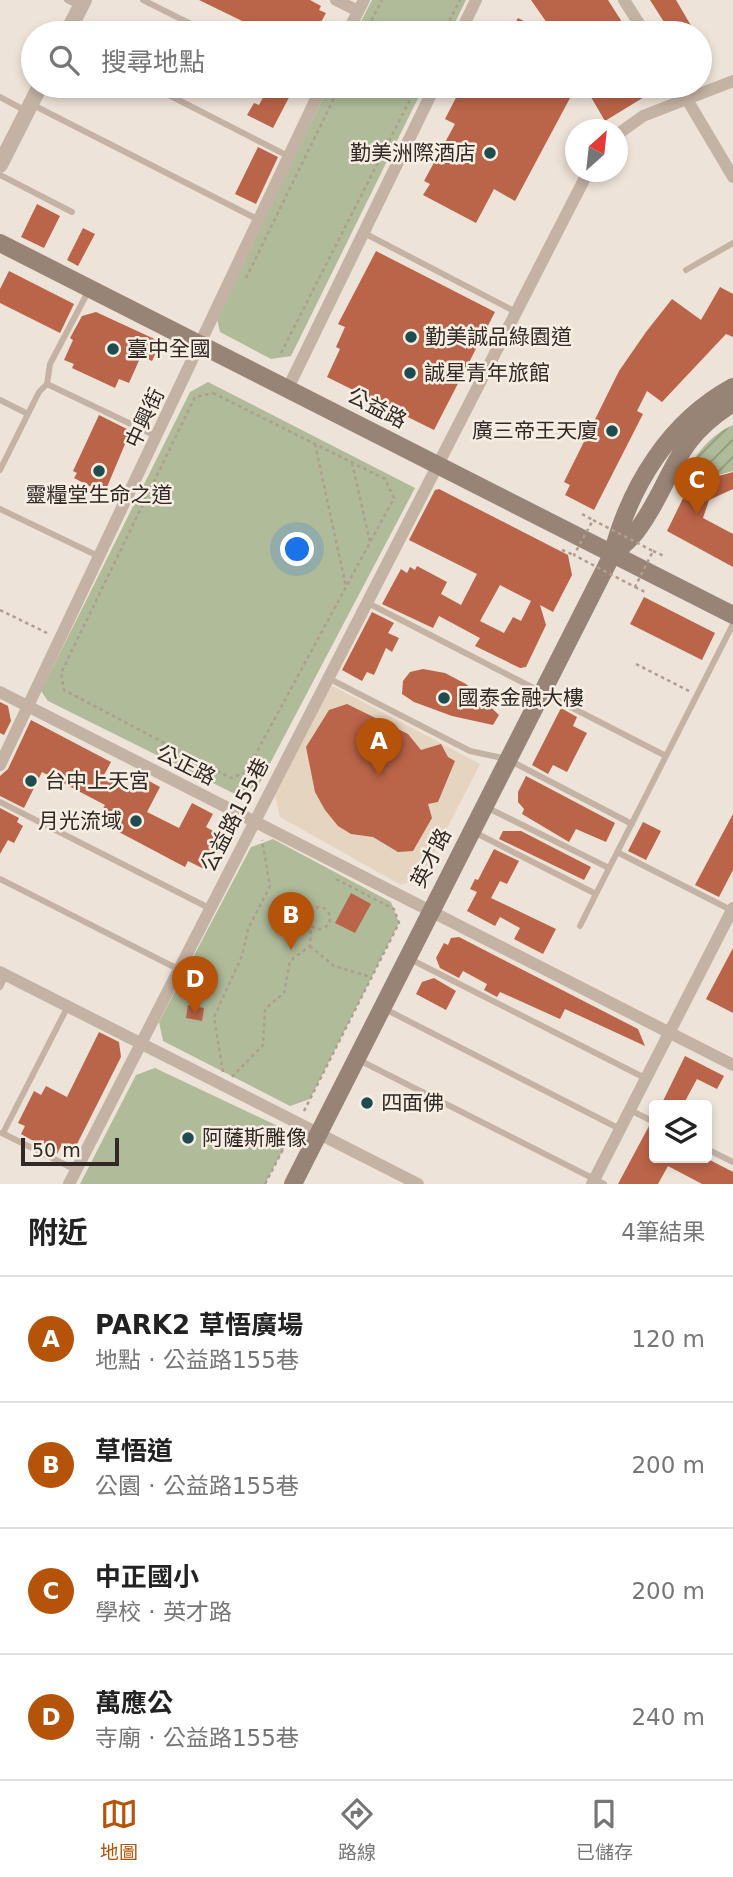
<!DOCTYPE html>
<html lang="zh-TW">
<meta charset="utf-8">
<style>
body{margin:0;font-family:"DejaVu Sans","Noto Sans TC",sans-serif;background:#f2f2f2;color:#222}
.controls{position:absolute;right:21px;bottom:21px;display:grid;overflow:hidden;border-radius:7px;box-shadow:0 4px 10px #0003}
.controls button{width:63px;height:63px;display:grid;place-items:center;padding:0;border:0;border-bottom:2px solid #e0e0e0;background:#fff;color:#222;font:35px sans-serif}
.compass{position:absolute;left:565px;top:119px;width:63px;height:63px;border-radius:50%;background:#fff;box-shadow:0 4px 10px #0003;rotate:27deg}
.scale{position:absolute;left:21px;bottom:18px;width:98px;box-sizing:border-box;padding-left:7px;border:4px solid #312926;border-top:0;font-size:19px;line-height:24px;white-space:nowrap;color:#312926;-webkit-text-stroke:5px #f6ede3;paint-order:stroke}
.you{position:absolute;left:298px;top:550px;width:24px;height:24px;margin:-18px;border:5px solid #fff;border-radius:50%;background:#1a73e8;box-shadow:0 0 0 10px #1a73e833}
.badge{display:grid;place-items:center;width:46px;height:46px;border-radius:50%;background:#b45309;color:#fff;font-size:23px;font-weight:700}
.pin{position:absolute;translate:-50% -58px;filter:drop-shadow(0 2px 4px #0008)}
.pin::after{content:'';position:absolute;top:37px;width:24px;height:21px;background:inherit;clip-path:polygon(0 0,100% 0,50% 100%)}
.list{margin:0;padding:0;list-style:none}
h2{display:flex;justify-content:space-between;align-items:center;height:91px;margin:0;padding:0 28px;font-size:30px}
h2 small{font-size:23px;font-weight:400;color:#767676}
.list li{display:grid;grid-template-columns:46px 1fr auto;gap:21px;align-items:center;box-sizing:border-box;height:126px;padding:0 28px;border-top:2px solid #e0e0e0}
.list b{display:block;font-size:26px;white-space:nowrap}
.list p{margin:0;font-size:23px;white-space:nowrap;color:#767676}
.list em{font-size:23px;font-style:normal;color:#767676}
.icon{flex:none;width:38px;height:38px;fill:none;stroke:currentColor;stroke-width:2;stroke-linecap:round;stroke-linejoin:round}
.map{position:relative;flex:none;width:733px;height:1184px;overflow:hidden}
.search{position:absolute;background:#fff;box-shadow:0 4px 10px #0003;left:21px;right:21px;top:21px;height:77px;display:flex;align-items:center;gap:18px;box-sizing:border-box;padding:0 24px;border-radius:38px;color:#767676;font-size:26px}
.sheet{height:595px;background:#fff}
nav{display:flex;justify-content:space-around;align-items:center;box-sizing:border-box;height:98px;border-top:2px solid #e0e0e0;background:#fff;font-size:19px;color:#767676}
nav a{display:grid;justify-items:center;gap:4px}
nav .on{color:#b45309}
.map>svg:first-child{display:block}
.park{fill:#b0bb9a}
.garden{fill:url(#garden-furrows)}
.plaza{fill:#e5d4c0}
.building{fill:#ba6449;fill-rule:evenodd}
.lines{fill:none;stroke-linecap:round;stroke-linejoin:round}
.path{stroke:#b09d90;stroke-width:2.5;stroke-dasharray:3.5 3.5;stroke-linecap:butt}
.service{stroke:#c4b3a5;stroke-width:6}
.minor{stroke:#c4b3a5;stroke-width:12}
.tertiary{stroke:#c4b3a5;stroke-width:16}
.secondary{stroke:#988377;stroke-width:18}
.path-bridge{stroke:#b09d90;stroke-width:2.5;stroke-dasharray:3.5 3.5;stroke-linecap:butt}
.poi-dot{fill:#1f4c4e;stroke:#f6ede3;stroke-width:2.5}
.labels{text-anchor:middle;stroke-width:5;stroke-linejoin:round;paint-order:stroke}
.poi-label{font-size:21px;fill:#312926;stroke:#f6ede3;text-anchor:start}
.street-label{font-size:21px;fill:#312926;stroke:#f6ede3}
</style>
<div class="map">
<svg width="733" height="1184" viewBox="0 0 733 1184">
<defs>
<pattern id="garden-furrows" width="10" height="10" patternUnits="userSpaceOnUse" patternTransform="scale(1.75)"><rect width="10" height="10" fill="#b0bb9a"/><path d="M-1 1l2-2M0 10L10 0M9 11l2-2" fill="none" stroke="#90987d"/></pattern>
</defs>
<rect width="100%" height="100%" fill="#eee3d8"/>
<path class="park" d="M372,0H466L450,33H355Z
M329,86H424L291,356L271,359L220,332L216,315Z
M208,382L415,488L255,792L243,798L48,701L41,691L190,392Z
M273,839L391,902L399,923L310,1099L290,1106L163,1041L159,1022L251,847Z
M155,1068L280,1127L286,1144L265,1184H80L136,1075Z"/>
<path class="garden" d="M733,425V471L687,483L681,480C694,457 708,436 733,425Z"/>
<path class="plaza" d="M331,685L480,764L422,877L401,885L280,817L275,796Z"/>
<path class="building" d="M199,0H310L321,6L319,10L326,13L315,33H267Z
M531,0H608L629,33H554Z
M650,0H676L693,29L686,33H671Z
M518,18L546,33H510Z
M269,86H295L273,128L247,115L254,103L259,105Z
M462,86H548L570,98L515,201L494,189L476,223L423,195L430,184L424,181L455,124L445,119Z
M598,86H644L649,94L605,121L588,92Z
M258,147L278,157L256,204L235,194Z
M37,204L60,216L44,248L21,237Z
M83,228L95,234L78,266L67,260Z
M376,251L495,312L434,430L327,377L340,349L336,347L345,327L338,324Z
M9,271L74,304L60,333L0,303V289Z
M720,287L733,294V337L726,334L662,402L647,391L637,411L643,414L594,510L565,495L570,485L564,482L619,371L646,332L672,299L701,320Z
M96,312L161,342L152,361L141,356L129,383L119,379L115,388L72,368L74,364L64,360L73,340L70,338L82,316Z
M99,415L127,429L128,437L107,487L101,492L74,478L77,473L73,471Z
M733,472V489L709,500L703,518L733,534V567L667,531L690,484Z
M439,489L568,555L572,575L553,612L540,605L546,625L526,667L520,668L475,646L480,638L439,616L433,628L382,604L401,569L407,573L410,567L415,570L417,566L447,582L441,594L461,605L477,574L409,540L435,490ZM500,585L531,601L521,621L513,617L504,633L480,621Z
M644,597L715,633L702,660L630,624Z
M372,612L394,623L388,633L399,638L392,652L386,648L374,675L367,672L362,681L342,670Z
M423,669L445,673L466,684L499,715L493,725L452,716L414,702L402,694L403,681L410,672Z
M0,702L8,706L11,721L4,735L0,733Z
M347,704L408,734L421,750L441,744L448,757L455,761L438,802L428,804L432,818L413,851L398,852L373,837L351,834L338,826L325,810L315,792L306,747L329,710Z
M561,708L577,717L573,726L587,733L567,772L553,765L548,774L532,765Z
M31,720L111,762L104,775L131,789L138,775L160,787L147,812L179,828L192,803L213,814L206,827L225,838L208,871L188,861L185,867L117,831L119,827L99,816L105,805L42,772L24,808L0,796V776L8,769Z
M526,776L615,823L606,842L576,829L569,842L522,814L524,809L518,802V792Z
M0,808L19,818L17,822L23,826L14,843L8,840L0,854Z
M733,814V870L719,897L695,885Z
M643,822L661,831L646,860L628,851Z
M503,831H521L591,867L584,880L499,839Z
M494,849L519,861L507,884L500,881L491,898L556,929L543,954L514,939L520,928L500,917L495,926L467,911L477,892L470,889L475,879L478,880Z
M351,893L371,904L355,933L335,923Z
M459,937L638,1029L645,1046L565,1009L560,1019L500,992L497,997L484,990L487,984L463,971L459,978L440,968L436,958L444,943L448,945L451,938Z
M733,948V1013L706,999Z
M434,978L456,991L446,1010L416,994L422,982Z
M188,1005L204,1008L202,1021L186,1018Z
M99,1032L119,1042L121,1057L74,1150L62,1144L57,1154L21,1134L25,1126L18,1123L34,1091L41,1095L46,1086L67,1097Z
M685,1056L724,1076L717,1089L697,1079L683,1105H661Z
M649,1126L654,1128V1158H706L733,1172V1184H702L668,1166L658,1184H618Z"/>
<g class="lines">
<path class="path" d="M365,33L382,0
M443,33L460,0
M246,278L340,86
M281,353L417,86
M213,393L385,479L394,498L246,772L231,778L64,690L61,673L195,397Z
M315,444L346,587
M352,463L370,542
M582,514L593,520
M562,550L574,555
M653,551L664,556
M635,587L645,592
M0,610L47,633
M636,664L689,691
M308 918a11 11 0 1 1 22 0a11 11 0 1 1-22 0Z
M310,946L334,966L371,977
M223,1072L214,1017L242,956L248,929L270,886L262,840
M232,1077L263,1045L265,1009L284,993L290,961L310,946L311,926
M304,1111L399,923L394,909L336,879
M265,1184L292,1132"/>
<path class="service" d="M67,0L81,7
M143,0L209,33
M151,86L288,156
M0,97L26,111
M33,105L257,219
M0,175L72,212
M364,233L514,311
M686,270L733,243
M47,384L156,436
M0,400L28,414
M0,470L39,392L47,384L50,364L89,290
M0,509L98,556
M366,602L666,756
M328,678L470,751L507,759L632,824
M0,802L209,908
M486,807L609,868
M474,832L596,894L733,624
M617,852L731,910
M0,879L178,969
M580,926L596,894
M408,958L645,1078
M0,987L6,975
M383,1008L620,1129
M359,1060L604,1184
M630,1110L654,1122
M2,1133L76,1170
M3,1133L68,1006
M707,1149L733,1162"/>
<path class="minor" d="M336,0L358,11
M624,0L645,33
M347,33L364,0
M460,33L476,0
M679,86L733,177
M618,134L643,116L733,81
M288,388L435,86
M0,692L733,1065
M0,765L322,86
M0,972L418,1184
M69,1184L588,172
M592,1184L733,908"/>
<path class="tertiary" d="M67,33L84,0
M0,165L40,86"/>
<path class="secondary" d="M0,243L733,615
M612,555C620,548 629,541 636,532C675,480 670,442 733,403
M293,1184L612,555C630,486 669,422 733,387"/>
<path class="path-bridge" d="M593,520L653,551L635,587L574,555Z"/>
</g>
<g class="poi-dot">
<circle cx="490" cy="153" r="7"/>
<circle cx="411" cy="337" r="7"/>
<circle cx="113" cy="349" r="7"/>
<circle cx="410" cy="373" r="7"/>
<circle cx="612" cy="431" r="7"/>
<circle cx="99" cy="471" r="7"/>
<circle cx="444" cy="698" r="7"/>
<circle cx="31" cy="781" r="7"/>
<circle cx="136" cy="821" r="7"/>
<circle cx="367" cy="1103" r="7"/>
<circle cx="188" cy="1138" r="7"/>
</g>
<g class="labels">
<g class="poi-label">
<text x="476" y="160" text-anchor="end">勤美洲際酒店</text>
<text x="425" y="344">勤美誠品綠園道</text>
<text x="127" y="356">臺中全國</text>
<text x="424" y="380">誠星青年旅館</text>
<text x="598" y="438" text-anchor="end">廣三帝王天廈</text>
<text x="99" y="502" text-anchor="middle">靈糧堂生命之道</text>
<text x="458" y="705">國泰金融大樓</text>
<text x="45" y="788">台中上天宮</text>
<text x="122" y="828" text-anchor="end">月光流域</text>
<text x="381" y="1110">四面佛</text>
<text x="202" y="1145">阿薩斯雕像</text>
</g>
<g class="street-label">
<text transform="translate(377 408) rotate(27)" y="7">公益路</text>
<text transform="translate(145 418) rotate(-65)" y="7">中興街</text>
<text transform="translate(186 765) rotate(27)" y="7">公正路</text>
<text transform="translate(235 815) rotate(-63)" y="7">公益路155巷</text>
<text transform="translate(431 858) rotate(-63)" y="7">英才路</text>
</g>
</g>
</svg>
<div class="controls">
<button><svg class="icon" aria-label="layers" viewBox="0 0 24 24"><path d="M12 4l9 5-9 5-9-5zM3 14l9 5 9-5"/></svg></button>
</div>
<svg class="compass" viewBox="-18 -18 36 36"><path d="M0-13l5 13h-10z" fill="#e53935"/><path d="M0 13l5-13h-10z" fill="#767676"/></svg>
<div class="scale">50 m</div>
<div class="you"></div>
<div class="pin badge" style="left:379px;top:776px">A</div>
<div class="pin badge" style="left:291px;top:950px">B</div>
<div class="pin badge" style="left:697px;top:515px">C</div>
<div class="pin badge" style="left:195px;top:1014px">D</div>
<div class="search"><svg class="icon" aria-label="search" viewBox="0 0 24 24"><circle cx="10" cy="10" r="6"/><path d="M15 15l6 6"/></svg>搜尋地點</div>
</div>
<section class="sheet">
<h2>附近<small>4筆結果</small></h2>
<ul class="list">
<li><span class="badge">A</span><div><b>PARK2 草悟廣場</b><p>地點 · 公益路155巷</p></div><em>120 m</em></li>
<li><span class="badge">B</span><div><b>草悟道</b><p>公園 · 公益路155巷</p></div><em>200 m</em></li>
<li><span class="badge">C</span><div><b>中正國小</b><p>學校 · 英才路</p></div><em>200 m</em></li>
<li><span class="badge">D</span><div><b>萬應公</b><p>寺廟 · 公益路155巷</p></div><em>240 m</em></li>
</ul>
</section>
<nav>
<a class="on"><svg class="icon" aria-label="map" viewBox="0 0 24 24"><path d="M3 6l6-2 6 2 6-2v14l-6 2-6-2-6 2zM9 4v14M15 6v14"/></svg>地圖</a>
<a><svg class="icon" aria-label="directions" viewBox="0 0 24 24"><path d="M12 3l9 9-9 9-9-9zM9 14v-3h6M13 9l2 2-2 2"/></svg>路線</a>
<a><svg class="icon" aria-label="saved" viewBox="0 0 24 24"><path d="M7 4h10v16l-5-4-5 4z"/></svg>已儲存</a>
</nav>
